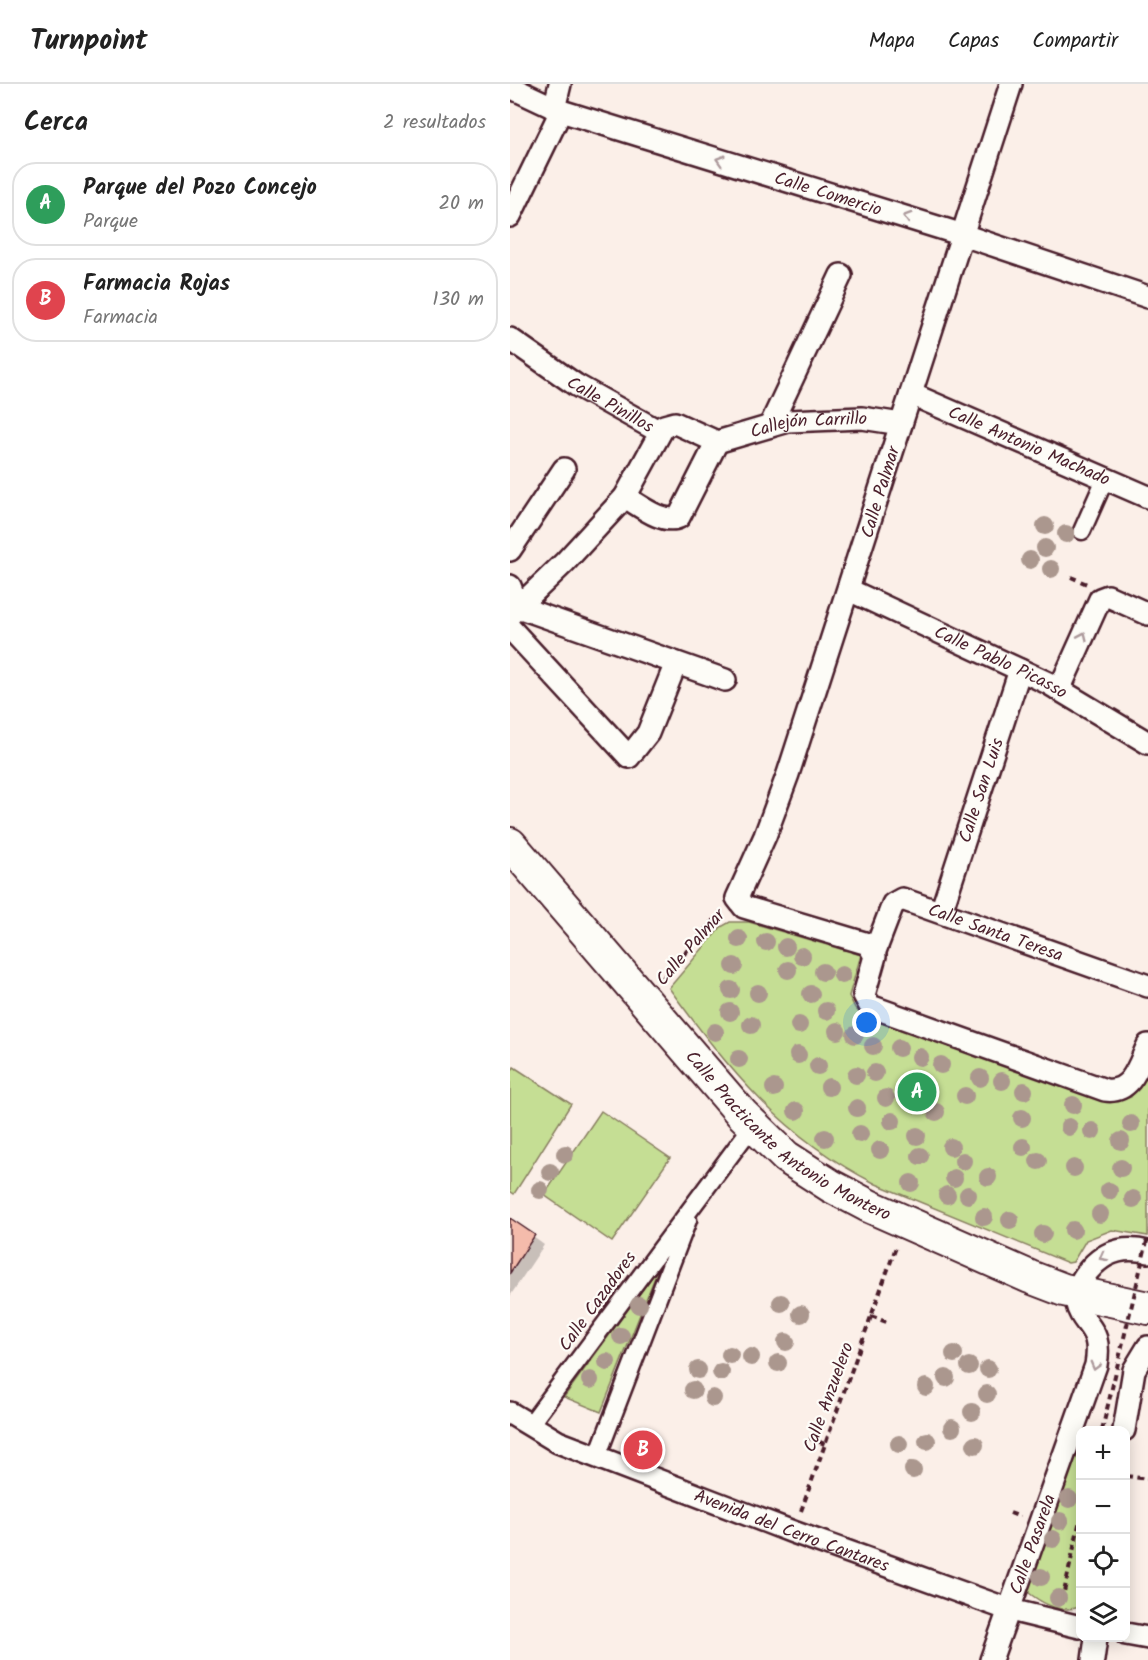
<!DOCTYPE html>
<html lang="es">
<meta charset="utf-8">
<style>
body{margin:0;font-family:Kalam,sans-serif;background:#f2f2f2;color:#222}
.controls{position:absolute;right:18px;bottom:18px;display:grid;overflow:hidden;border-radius:12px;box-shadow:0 3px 15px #0003}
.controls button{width:54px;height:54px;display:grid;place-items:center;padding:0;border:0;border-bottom:2px solid #e0e0e0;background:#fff;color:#222;font:30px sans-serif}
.you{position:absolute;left:357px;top:939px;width:21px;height:21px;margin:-15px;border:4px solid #fff;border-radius:50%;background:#1a73e8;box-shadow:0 0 0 9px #1a73e833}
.badge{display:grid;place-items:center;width:39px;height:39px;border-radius:50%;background:#ea580c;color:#fff;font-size:20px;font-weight:700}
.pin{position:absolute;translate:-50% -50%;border:3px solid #fff;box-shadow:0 2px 6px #0006}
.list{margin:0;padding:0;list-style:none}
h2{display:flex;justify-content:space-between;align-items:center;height:78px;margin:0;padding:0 24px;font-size:26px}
h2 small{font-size:20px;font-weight:400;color:#767676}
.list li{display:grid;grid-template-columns:39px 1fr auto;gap:18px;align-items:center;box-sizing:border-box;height:84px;margin:0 12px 12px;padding:0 12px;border:2px solid #e0e0e0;border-radius:24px}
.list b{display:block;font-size:22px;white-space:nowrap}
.list p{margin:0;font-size:20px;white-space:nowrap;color:#767676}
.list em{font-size:20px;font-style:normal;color:#767676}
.icon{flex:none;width:33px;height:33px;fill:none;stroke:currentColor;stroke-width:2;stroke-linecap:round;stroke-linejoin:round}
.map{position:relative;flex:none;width:638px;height:1576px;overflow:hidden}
header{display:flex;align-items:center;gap:36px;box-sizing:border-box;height:84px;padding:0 30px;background:#fff;border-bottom:2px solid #e0e0e0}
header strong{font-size:28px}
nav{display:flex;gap:33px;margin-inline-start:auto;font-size:21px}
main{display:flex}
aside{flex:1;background:#fff}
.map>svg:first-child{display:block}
.green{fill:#c5de94;stroke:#887e60;stroke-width:1.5}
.shadow{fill:#0003}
.building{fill:#f4bbab;stroke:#4a1f2b;stroke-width:1.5}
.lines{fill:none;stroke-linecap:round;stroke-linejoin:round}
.pedestrian-casing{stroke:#4a1f2b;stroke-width:21}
.minor-casing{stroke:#4a1f2b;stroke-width:26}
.secondary-casing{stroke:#4a1f2b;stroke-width:36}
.path{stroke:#4a1f2b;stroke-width:4;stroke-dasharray:6 4.5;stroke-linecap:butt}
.pedestrian{stroke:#fdfcf7;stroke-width:16}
.minor{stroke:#fdfcf7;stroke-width:21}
.secondary{stroke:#fdfcf7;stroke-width:32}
.path-bridge{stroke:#4a1f2b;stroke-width:4;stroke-dasharray:6 4.5;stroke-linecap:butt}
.tree{fill:#ab978e}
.oneway{stroke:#ac999b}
.labels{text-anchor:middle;stroke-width:4.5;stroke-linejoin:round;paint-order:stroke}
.street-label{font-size:18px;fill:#4a1f2b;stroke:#fdfcf7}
</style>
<header>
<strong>Turnpoint</strong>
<nav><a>Mapa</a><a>Capas</a><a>Compartir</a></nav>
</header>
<main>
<aside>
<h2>Cerca<small>2 resultados</small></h2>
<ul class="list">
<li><span class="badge" style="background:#2e9e5b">A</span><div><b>Parque del Pozo Concejo</b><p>Parque</p></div><em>20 m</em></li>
<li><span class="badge" style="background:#e0444e">B</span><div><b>Farmacia Rojas</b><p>Farmacia</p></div><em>130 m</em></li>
</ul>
</aside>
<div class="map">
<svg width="638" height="1576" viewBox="0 0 638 1576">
<rect width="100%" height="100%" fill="#fbefe8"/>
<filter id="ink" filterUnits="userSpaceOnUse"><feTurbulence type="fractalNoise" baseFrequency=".0167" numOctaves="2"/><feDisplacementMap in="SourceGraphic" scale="12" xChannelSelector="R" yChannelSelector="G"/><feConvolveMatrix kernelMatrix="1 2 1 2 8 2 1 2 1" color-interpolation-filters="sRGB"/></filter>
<g filter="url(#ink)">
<path class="green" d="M220,838H239L351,871L339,912L345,924L354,933L596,1016L609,1017L621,1013L638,981V1152L602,1146L576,1156L563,1178L558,1179L366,1100C272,1053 220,987 159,904L211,843Z
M4,983L61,1020L4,1110L0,1107V989Z
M91,1027L160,1074L102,1158L34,1111Z
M149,1183L91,1328L54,1313Z
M568,1367H570V1523C552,1529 534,1521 519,1509L518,1499Z"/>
<path class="shadow" d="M0,1136L34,1161L0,1212Z"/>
<path class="building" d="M0,1134L25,1151L0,1189Z"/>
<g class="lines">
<g class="pedestrian-casing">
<path id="pedestrian" d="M572,447L595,395
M19,1342L243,1041
M87,1373L178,1136"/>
</g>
<g class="minor-casing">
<g id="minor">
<path d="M501,0L278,690L255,752L227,814L234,823L358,860L365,872L354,911L360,922L595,1006C622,1010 629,980 638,961"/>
<path id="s1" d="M0,3L51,27L453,151L638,213"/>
<path d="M44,25L50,0"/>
<path d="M0,132L51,27"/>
<path id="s2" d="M0,255L66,301L150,348"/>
<path id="s3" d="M401,310L638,413"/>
<path d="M260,342L331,191"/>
<path id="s4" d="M207,358L278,337L352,334L391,340"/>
<path d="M115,413C129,421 153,441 169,433L207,358"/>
<path d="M0,466L54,385"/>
<path d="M0,502L8,523L215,596"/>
<path id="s5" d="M339,506L538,599L638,659"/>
<path d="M0,531L55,478L115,413L154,342L165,339L207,358"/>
<path d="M0,544L119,673L138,649L166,579"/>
<path d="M549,606L590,515L598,512L638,530"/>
<path id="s6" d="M431,828L510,586"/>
<path id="s7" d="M365,867L383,820L392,815L638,902"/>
<path id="s8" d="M0,1329L48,1358L283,1448L500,1526L570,1543"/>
<path d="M614,1346L624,1286L638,1263"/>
<path d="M616,1550L638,1554"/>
<path id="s9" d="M481,1576L586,1281C593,1241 572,1245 566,1217C564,1210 568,1202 572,1196C587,1171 609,1160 638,1168"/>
<path d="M583,1576L586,1554"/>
</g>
</g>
<g class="secondary-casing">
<g id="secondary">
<path id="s10" d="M0,760L232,1030L276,1073L321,1102L359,1122L520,1193L554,1206L638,1224"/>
</g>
</g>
<path class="path" d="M561,493L577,500
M153,894L211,828
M361,1232L379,1239
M299,1354L315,1360
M616,1392L638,1395
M291,1427L386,1163
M500,1429L510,1433
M552,1517L570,1436"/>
<use href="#pedestrian" class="pedestrian"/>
<use href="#minor" class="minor"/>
<use href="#secondary" class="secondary"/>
<path class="path-bridge" d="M592,1346L638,1153"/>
</g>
<g class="tree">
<circle cx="535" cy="442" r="9"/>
<circle cx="556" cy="450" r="9"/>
<circle cx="535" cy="464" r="9"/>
<circle cx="520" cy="476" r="9"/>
<circle cx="541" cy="485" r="9"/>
<circle cx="229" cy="855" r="9"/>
<circle cx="256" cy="858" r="9"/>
<circle cx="276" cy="863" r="9"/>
<circle cx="292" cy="872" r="9"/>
<circle cx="224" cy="882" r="9"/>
<circle cx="278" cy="886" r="9"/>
<circle cx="313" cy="888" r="9"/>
<circle cx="332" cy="891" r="9"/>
<circle cx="221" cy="906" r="9"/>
<circle cx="248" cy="909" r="9"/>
<circle cx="301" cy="910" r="9"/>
<circle cx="316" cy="927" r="9"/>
<circle cx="220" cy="928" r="9"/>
<circle cx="241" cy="941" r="9"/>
<circle cx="289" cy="941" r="9"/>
<circle cx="327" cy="947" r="9"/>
<circle cx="205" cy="948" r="9"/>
<circle cx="345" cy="951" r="9"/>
<circle cx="363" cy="962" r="9"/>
<circle cx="389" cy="964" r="9"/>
<circle cx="288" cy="971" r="9"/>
<circle cx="410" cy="973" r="9"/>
<circle cx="229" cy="975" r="9"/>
<circle cx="431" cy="981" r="9"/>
<circle cx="308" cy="982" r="9"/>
<circle cx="365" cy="989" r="9"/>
<circle cx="346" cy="991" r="9"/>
<circle cx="470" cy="994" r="9"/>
<circle cx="405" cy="996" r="9"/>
<circle cx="492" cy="997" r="9"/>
<circle cx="319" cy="1003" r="9"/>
<circle cx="264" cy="1004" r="9"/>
<circle cx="514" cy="1007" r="9"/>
<circle cx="455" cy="1012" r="9"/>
<circle cx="376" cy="1014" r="9"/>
<circle cx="563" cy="1021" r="9"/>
<circle cx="347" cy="1024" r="9"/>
<circle cx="286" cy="1027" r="9"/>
<circle cx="426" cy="1028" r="9"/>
<circle cx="512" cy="1034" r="9"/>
<circle cx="382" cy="1037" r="9"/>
<circle cx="621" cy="1040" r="9"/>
<circle cx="559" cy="1043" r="9"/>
<circle cx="582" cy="1047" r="9"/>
<circle cx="350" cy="1050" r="9"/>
<circle cx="407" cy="1052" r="9"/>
<circle cx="315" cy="1054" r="9"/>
<circle cx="611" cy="1057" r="9"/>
<circle cx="441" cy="1063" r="9"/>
<circle cx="513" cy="1063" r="9"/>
<circle cx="370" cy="1066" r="9"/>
<circle cx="55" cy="1070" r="9"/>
<circle cx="410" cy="1072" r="9"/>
<circle cx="453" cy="1077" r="9"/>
<circle cx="528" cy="1077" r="9"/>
<circle cx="564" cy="1084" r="9"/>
<circle cx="611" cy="1084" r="9"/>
<circle cx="40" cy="1088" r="9"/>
<circle cx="478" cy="1093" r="9"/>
<circle cx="444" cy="1094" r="9"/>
<circle cx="401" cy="1099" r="9"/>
<circle cx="30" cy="1106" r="9"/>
<circle cx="599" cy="1107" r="9"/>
<circle cx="437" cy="1111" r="9"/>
<circle cx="458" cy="1111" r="9"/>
<circle cx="623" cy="1115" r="9"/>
<circle cx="590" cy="1130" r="9"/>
<circle cx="474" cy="1133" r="9"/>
<circle cx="500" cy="1136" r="9"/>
<circle cx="563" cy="1146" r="9"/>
<circle cx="533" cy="1150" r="9"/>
<circle cx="271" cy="1219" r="9"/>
<circle cx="129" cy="1221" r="9"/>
<circle cx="291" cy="1230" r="9"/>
<circle cx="111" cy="1252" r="9"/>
<circle cx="276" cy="1258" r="9"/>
<circle cx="444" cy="1270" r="9"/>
<circle cx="220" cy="1271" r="9"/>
<circle cx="241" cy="1273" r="9"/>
<circle cx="97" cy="1278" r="9"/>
<circle cx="268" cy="1279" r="9"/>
<circle cx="459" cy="1282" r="9"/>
<circle cx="478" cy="1285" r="9"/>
<circle cx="188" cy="1286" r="9"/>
<circle cx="211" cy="1288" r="9"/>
<circle cx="436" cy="1294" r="9"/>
<circle cx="80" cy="1296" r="9"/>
<circle cx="416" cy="1303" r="9"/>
<circle cx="183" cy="1306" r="9"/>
<circle cx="477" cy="1310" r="9"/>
<circle cx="203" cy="1314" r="9"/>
<circle cx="462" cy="1328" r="9"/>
<circle cx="442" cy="1344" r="9"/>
<circle cx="417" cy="1357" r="9"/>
<circle cx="389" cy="1360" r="9"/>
<circle cx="465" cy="1361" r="9"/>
<circle cx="403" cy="1386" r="9"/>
<circle cx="559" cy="1415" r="9"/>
<circle cx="550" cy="1437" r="9"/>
<circle cx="543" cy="1455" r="9"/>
<circle cx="531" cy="1493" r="9"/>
<circle cx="548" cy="1514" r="9"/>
</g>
<defs><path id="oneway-chevron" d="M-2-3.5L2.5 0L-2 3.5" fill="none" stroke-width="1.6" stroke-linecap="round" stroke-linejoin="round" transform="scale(1.5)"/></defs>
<g class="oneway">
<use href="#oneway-chevron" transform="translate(210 76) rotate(-163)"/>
<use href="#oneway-chevron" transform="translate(397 133) rotate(-163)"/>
<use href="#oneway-chevron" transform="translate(573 552) rotate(-66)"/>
<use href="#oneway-chevron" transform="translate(593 1173) rotate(152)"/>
<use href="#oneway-chevron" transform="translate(585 1282) rotate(105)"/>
</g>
</g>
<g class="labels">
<g class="street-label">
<text dy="6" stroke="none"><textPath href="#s1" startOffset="336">Calle Comercio</textPath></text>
<text dy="6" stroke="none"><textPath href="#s2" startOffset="120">Calle Pinillos</textPath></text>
<text dy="6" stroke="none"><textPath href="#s4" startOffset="94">Callejón Carrillo</textPath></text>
<text dy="6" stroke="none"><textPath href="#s3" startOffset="129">Calle Antonio Machado</textPath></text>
<text transform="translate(370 408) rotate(-73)" y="6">Calle Palmar</text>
<text dy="6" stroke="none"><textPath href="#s5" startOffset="168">Calle Pablo Picasso</textPath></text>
<text dy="6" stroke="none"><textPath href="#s6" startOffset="128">Calle San Luis</textPath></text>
<text dy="6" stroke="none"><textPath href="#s7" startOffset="160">Calle Santa Teresa</textPath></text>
<text transform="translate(180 863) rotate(-49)" y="6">Calle Palmar</text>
<text dy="6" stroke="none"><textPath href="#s10" startOffset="406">Calle Practicante Antonio Montero</textPath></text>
<text transform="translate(87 1217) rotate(-54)" y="6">Calle Cazadores</text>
<text transform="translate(318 1313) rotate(-70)" y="6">Calle Anzuelero</text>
<text dy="6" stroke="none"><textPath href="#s8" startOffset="306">Avenida del Cerro Cantares</textPath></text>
<text dy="6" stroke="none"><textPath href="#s9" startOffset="123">Calle Pasarela</textPath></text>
</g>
</g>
</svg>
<div class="controls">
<button>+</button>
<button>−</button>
<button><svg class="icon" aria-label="locate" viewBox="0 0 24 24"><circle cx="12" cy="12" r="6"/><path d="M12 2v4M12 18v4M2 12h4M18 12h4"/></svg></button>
<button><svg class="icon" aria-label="layers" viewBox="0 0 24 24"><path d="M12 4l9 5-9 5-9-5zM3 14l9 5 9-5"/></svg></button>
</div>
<div class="you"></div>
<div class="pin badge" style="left:407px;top:1008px;background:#2e9e5b">A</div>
<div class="pin badge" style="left:133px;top:1366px;background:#e0444e">B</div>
</div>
</main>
